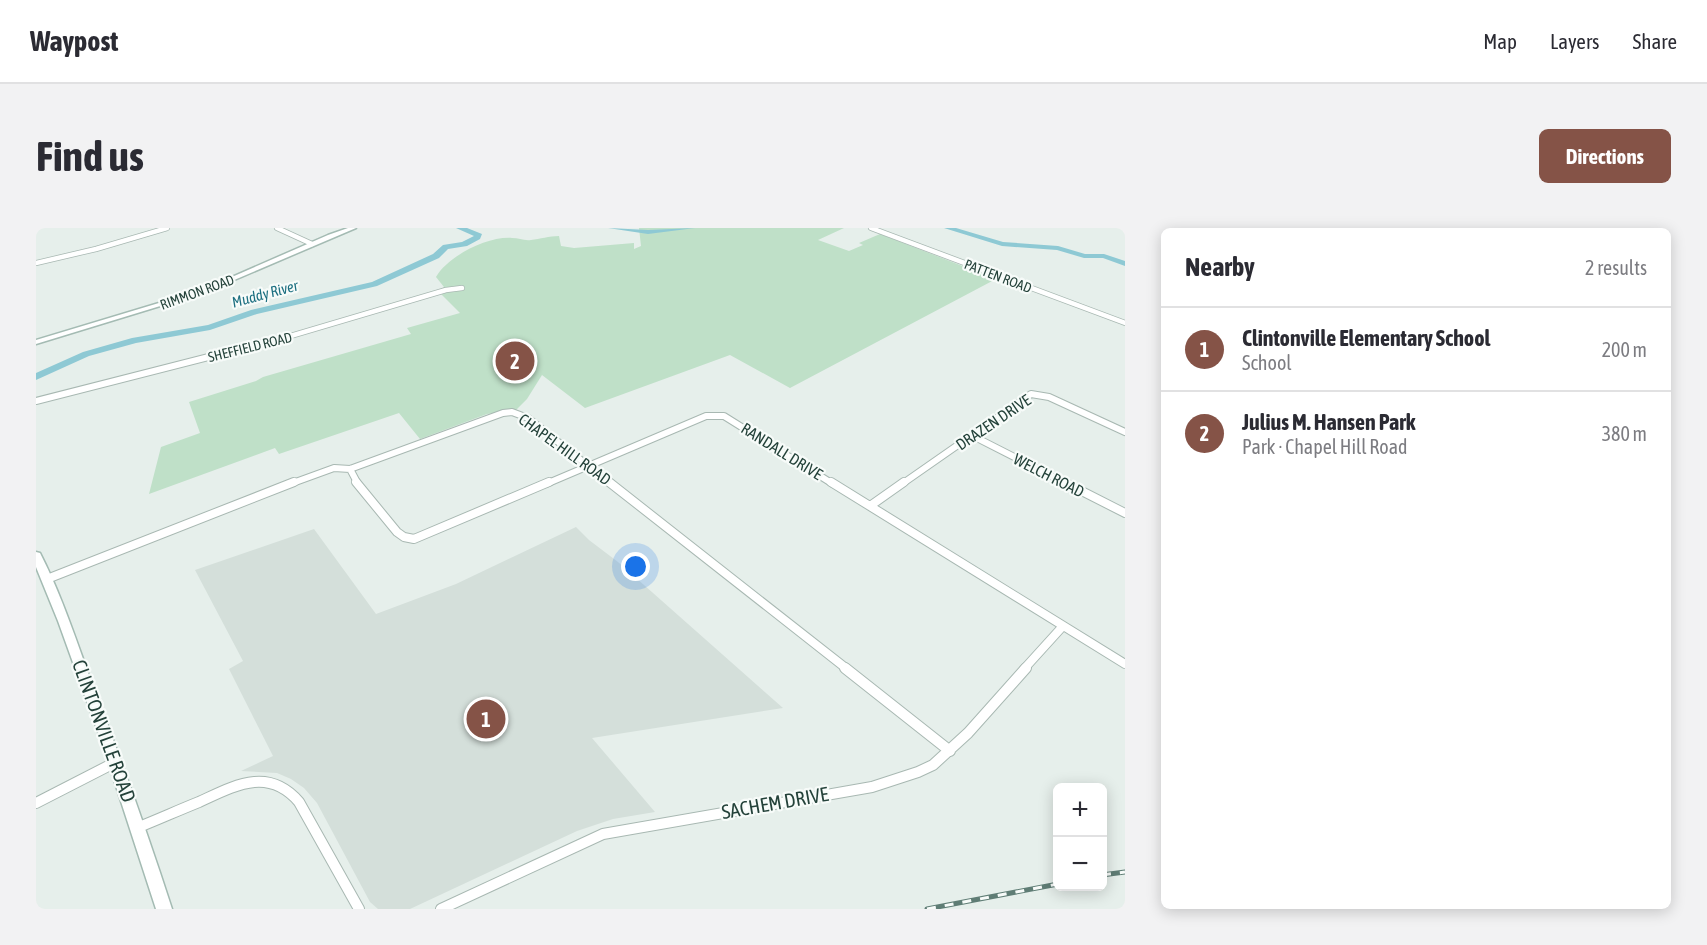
<!DOCTYPE html>
<meta charset="utf-8">
<style>
body{margin:0;font-family:"Asap Condensed",sans-serif;background:#f2f2f3;color:#2b2b33}
.controls{position:absolute;right:18px;bottom:18px;display:grid;overflow:hidden;border-radius:9px;box-shadow:0 3px 15px #0003}
.controls button{width:54px;height:54px;display:grid;place-items:center;padding:0;border:0;border-bottom:2px solid #e1e1e2;background:#fff;color:#2b2b33;font:30px sans-serif}
.you{position:absolute;left:600px;top:339px;width:21px;height:21px;margin:-15px;border:4px solid #fff;border-radius:50%;background:#1a73e8;box-shadow:0 0 0 9px #1a73e833}
.badge{display:grid;place-items:center;width:39px;height:39px;border-radius:50%;background:#855347;color:#fff;font-size:20px;font-weight:700}
.pin{position:absolute;translate:-50% -50%;border:3px solid #fff;box-shadow:0 2px 6px #0006}
.list{margin:0;padding:0;list-style:none}
h2{display:flex;justify-content:space-between;align-items:center;height:78px;margin:0;padding:0 24px;font-size:26px}
h2 small{font-size:20px;font-weight:400;color:#7c7c81}
.list li{display:grid;grid-template-columns:39px 1fr auto;gap:18px;align-items:center;box-sizing:border-box;height:84px;padding:0 24px;border-top:2px solid #e1e1e2}
.list b{display:block;font-size:22px;white-space:nowrap}
.list p{margin:0;font-size:20px;white-space:nowrap;color:#7c7c81}
.list em{font-size:20px;font-style:normal;color:#7c7c81}
.map{position:relative;flex:none;width:1089px;height:681px;overflow:hidden;border-radius:9px}
header{display:flex;align-items:center;gap:36px;box-sizing:border-box;height:84px;padding:0 30px;background:#fff;border-bottom:2px solid #e1e1e2}
header strong{font-size:28px}
nav{display:flex;gap:33px;margin-inline-start:auto;font-size:21px}
.intro{display:flex;align-items:center;justify-content:space-between;box-sizing:border-box;height:144px;padding:0 36px}
h1{margin:0;font-size:42px}
.button{padding:15px 27px;border-radius:9px;background:#855347;color:#fff;font-size:21px;font-weight:700}
main{display:flex;gap:36px;padding:0 36px}
aside{flex:1;background:#fff;border-radius:9px;box-shadow:0 3px 15px #0003}
.map>svg:first-child{display:block}
.built{fill:#d4dfda}
.green{fill:#bfe0c8}
.lines{fill:none;stroke-linecap:round;stroke-linejoin:round}
.river{fill:#8ec9d4;fill-rule:evenodd}
.street-far3-casing{stroke:#a8b8b2;stroke-width:6}
.street-far2-casing{stroke:#a8b8b2;stroke-width:8}
.street-far1-casing{stroke:#a8b8b2;stroke-width:10}
.street-casing{stroke:#a8b8b2;stroke-width:12}
.secondary-casing{stroke:#a4bbb3;stroke-width:3}
.street-far3{stroke:#fff;stroke-width:4.5}
.street-far2{stroke:#fff;stroke-width:6}
.street-far1{stroke:#fff;stroke-width:8}
.street{stroke:#fff;stroke-width:10}
.secondary{fill:#fff;fill-rule:evenodd}
.rail-casing{stroke:#5f7d75;stroke-width:5}
.rail{stroke:#f7fbf9;stroke-width:3;stroke-dasharray:9;stroke-linecap:butt}
.labels{text-anchor:middle;stroke-width:4.5;stroke-linejoin:round;paint-order:stroke}
.far-street-label{font-size:14px;fill:#24423a;stroke:#f7fbf9}
.far-water-label{font-size:15px;font-style:italic;fill:#1c6f80;stroke:#f7fbf9}
.street-label{font-size:16px;fill:#24423a;stroke:#f7fbf9}
.near-street-label{font-size:20px;fill:#24423a;stroke:#f7fbf9}
</style>
<header>
<strong>Waypost</strong>
<nav><a>Map</a><a>Layers</a><a>Share</a></nav>
</header>
<div class="intro"><h1>Find us</h1><a class="button">Directions</a></div>
<main>
<div class="map">
<svg width="1089" height="681" viewBox="0 0 1089 681">
<rect width="100%" height="100%" fill="#e6efeb"/>
<path class="built" d="M540,299L553,312L582,334L747,480L556,510L619,584L577,591L541,603L374,681H342L334,674L281,575L268,560L255,551L241,545L205,543L237,528L193,441L207,433L159,342L278,301L340,386L420,356Z"/>
<path class="green" d="M603,0H808L782,12L813,23L827,17L823,15L844,6L960,51L754,160L694,127L549,180L506,147L491,171L480,182L451,186L384,211L363,185L243,226L239,220L113,266L125,219L164,205L153,174L220,153L227,149L375,106L371,100L424,85L405,66L409,65L405,61L408,59L400,49C412,28 452,8 476,10C483,10 488,13 495,12C504,11 513,8 523,8L525,18L538,20L598,15V21L605,18Z"/>
<g class="lines">
<path class="river" d="M420,0H431L446,6L444,11L431,18L412,21L403,30L341,58L221,86L174,102L100,115L53,128L0,152V145L47,124L96,110L172,97L215,82L336,54L397,26L407,17L426,14L438,8Z
M572,0L612,2L659,0L612,6Z
M908,0H920L967,14L1022,18L1049,26H1068L1089,33V38L1067,30H1048L1021,22L966,18Z"/>
<g class="street-far3-casing">
<path id="street-far3" d="M241,0L276,16
M835,0L1089,95
M0,35L60,21L131,0
M241,112L410,62L426,60"/>
</g>
<g class="street-far2-casing">
<path id="street-far2" d="M0,173L247,110
M937,208L1031,256
M314,241L322,256
M254,256L298,240L314,241L467,185L476,184L492,190L575,256
M510,256L670,188H688L797,256
M866,256L995,166L1013,169L1089,204"/>
</g>
<g class="street-far1-casing">
<path id="street-far1" d="M320,254L361,304L368,309L378,311L513,254
M573,254L811,441
M795,254L1089,436
M1028,254L1089,285
M834,278L868,254
M11,351L258,254
M988,441L1027,398"/>
</g>
<g class="street-casing">
<path id="street" d="M809,440L914,523
M0,575L80,534
M103,599C123,591 143,582 163,574C198,558 232,538 263,574L323,681
M405,681L567,606L836,559L882,544L897,537L932,505L990,440"/>
</g>
<g class="secondary-casing">
<path id="secondary" d="M312,0H320L170,64L0,116V112L166,62L292,7Z
M0,324L4,325C26,368 41,415 58,461C86,534 112,607 136,681H120L66,515L22,393L0,339Z"/>
</g>
<use href="#street-far3" class="street-far3"/>
<use href="#street-far2" class="street-far2"/>
<use href="#street-far1" class="street-far1"/>
<use href="#street" class="street"/>
<use href="#secondary" class="secondary"/>
<g class="rail-casing">
<path id="rail" d="M1066,647L1089,644
M891,681L1022,656"/>
</g>
<use href="#rail" class="rail"/>
</g>
<g class="labels">
<g class="far-street-label">
<text transform="translate(962 48) rotate(21)" y="5">PATTEN ROAD</text>
<text transform="translate(161 64) rotate(-20)" y="5">RIMMON ROAD</text>
<text transform="translate(214 119) rotate(-14)" y="5">SHEFFIELD ROAD</text>
</g>
<g class="far-water-label">
<text transform="translate(229 66) rotate(-15)" y="5">Muddy River</text>
</g>
<g class="street-label">
<text transform="translate(957 194) rotate(-34)" y="6">DRAZEN DRIVE</text>
<text transform="translate(529 221) rotate(36)" y="6">CHAPEL HILL ROAD</text>
<text transform="translate(746 223) rotate(32)" y="6">RANDALL DRIVE</text>
<text transform="translate(1013 247) rotate(27)" y="6">WELCH ROAD</text>
</g>
<g class="near-street-label">
<text transform="translate(68 503) rotate(70)" y="7">CLINTONVILLE ROAD</text>
<text transform="translate(739 575) rotate(-10)" y="7">SACHEM DRIVE</text>
</g>
</g>
</svg>
<div class="controls">
<button>+</button>
<button>−</button>
</div>
<div class="you"></div>
<div class="pin badge" style="left:450px;top:491px">1</div>
<div class="pin badge" style="left:479px;top:133px">2</div>
</div>
<aside>
<h2>Nearby<small>2 results</small></h2>
<ul class="list">
<li><span class="badge">1</span><div><b>Clintonville Elementary School</b><p>School</p></div><em>200 m</em></li>
<li><span class="badge">2</span><div><b>Julius M. Hansen Park</b><p>Park · Chapel Hill Road</p></div><em>380 m</em></li>
</ul>
</aside>
</main>
